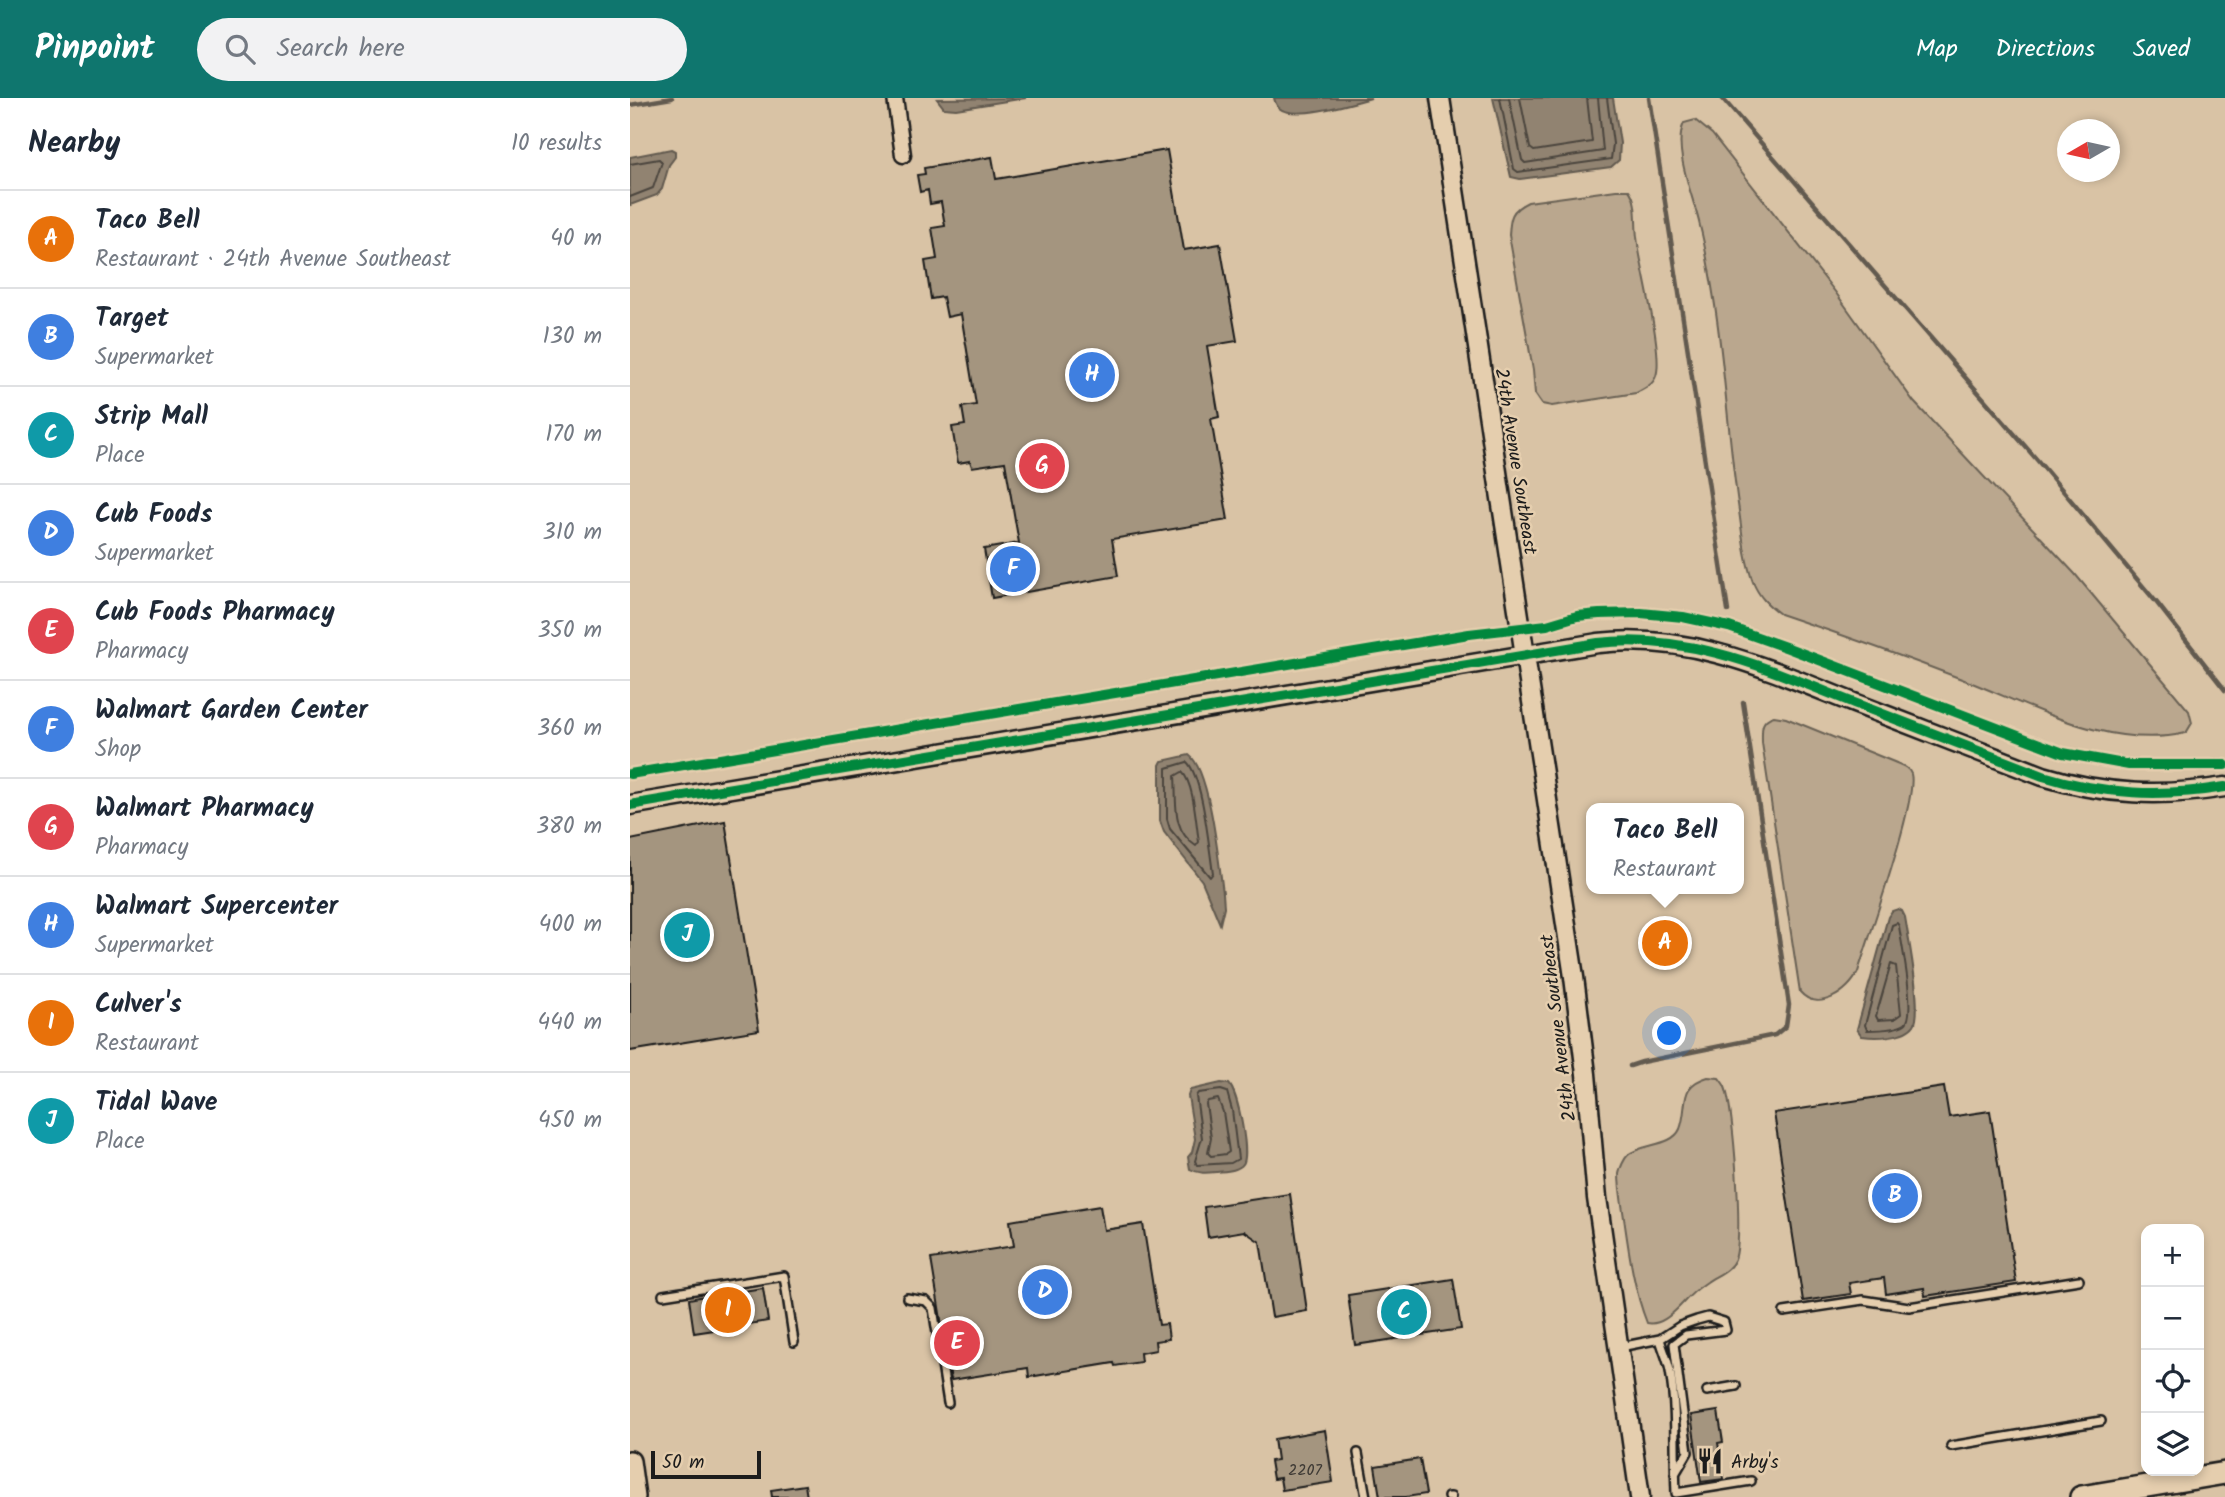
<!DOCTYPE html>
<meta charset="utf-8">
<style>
body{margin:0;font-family:Kalam,sans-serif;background:#f2f2f3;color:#1f2937}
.controls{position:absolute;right:21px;bottom:21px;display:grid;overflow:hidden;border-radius:14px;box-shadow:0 4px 10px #0003}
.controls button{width:63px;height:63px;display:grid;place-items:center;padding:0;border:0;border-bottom:2px solid #e0e1e3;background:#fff;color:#1f2937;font:35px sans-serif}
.compass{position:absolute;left:1427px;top:21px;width:63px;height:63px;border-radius:50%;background:#fff;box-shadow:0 4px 10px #0003;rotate:261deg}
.scale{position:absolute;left:21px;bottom:18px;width:110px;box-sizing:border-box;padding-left:7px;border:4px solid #1c1c1c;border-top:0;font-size:19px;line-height:24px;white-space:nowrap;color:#1c1c1c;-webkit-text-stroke:5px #e5ceae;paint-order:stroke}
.you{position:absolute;left:1040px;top:936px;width:24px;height:24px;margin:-18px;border:5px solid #fff;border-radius:50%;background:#1a73e8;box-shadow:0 0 0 10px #1a73e833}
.badge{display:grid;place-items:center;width:46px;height:46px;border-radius:50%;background:#0f766e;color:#fff;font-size:23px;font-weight:700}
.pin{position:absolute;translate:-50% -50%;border:4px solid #fff;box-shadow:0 2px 7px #0006}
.popup{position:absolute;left:956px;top:705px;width:158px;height:91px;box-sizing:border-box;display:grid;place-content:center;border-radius:14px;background:#fff;filter:drop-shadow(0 2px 5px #0005);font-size:23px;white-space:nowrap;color:#747a83}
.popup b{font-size:26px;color:#1f2937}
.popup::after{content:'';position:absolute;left:50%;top:100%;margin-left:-14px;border:14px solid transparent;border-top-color:#fff}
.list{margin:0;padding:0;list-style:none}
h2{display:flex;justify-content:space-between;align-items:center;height:91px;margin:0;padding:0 28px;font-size:30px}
h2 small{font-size:23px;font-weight:400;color:#747a83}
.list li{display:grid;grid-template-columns:46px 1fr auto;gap:21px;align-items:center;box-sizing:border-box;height:98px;padding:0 28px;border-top:2px solid #e0e1e3}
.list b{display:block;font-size:26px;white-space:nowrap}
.list p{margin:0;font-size:23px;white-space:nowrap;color:#747a83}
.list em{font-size:23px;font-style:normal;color:#747a83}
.icon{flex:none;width:38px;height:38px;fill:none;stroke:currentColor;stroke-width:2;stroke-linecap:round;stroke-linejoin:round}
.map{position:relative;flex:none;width:1595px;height:1399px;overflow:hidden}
header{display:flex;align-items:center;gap:42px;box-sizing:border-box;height:98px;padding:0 35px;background:#0f766e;color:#fff}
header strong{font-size:33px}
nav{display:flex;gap:38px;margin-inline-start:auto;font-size:24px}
.search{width:490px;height:63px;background:#f2f2f3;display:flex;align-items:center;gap:18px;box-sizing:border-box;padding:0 24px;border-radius:38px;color:#747a83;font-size:26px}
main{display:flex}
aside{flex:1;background:#fff}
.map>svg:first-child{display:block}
.green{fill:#baa78e;stroke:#6b6255;stroke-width:2}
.water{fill:#918371;stroke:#625a4f;stroke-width:2}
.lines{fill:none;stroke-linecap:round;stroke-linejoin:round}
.shore{stroke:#4b453e;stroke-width:2}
.stream{stroke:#625a4f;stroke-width:4.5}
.building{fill:#a4957f;stroke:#1c1c1c;stroke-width:2}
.service-casing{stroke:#1c1c1c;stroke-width:12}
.minor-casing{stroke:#1c1c1c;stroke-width:19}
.tertiary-casing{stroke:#1c1c1c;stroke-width:23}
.secondary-casing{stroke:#1c1c1c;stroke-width:24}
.primary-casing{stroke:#1c1c1c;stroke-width:26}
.service{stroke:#e5ceae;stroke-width:7}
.minor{stroke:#e5ceae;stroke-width:14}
.tertiary{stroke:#e5ceae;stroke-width:18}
.secondary{stroke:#e5ceae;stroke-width:19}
.primary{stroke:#e5ceae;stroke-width:21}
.cycleway-casing{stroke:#e5ceae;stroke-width:15}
.cycleway{stroke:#00873e;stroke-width:10}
.labels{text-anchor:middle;stroke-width:5;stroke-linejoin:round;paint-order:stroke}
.number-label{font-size:16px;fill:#3e3a35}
.street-label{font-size:19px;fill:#1c1c1c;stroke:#e5ceae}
.poi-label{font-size:19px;fill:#1c1c1c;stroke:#e5ceae;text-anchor:start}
</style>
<header>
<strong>Pinpoint</strong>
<div class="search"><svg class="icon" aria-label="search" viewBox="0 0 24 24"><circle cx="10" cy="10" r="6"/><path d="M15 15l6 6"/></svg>Search here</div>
<nav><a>Map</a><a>Directions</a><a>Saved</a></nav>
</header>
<main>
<aside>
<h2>Nearby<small>10 results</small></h2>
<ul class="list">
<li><span class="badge" style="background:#e8710a">A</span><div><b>Taco Bell</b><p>Restaurant · 24th Avenue Southeast</p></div><em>40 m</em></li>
<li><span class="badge" style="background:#3f7fe0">B</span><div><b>Target</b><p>Supermarket</p></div><em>130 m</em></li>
<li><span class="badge" style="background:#0f9aa8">C</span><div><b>Strip Mall</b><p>Place</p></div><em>170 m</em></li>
<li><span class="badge" style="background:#3f7fe0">D</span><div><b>Cub Foods</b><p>Supermarket</p></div><em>310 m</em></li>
<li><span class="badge" style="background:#e0444e">E</span><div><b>Cub Foods Pharmacy</b><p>Pharmacy</p></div><em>350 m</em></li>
<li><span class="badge" style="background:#3f7fe0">F</span><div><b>Walmart Garden Center</b><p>Shop</p></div><em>360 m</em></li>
<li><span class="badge" style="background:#e0444e">G</span><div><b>Walmart Pharmacy</b><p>Pharmacy</p></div><em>380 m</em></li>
<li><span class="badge" style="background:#3f7fe0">H</span><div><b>Walmart Supercenter</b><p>Supermarket</p></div><em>400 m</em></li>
<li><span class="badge" style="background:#e8710a">I</span><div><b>Culver's</b><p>Restaurant</p></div><em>440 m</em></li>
<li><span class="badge" style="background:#0f9aa8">J</span><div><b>Tidal Wave</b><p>Place</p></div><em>450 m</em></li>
</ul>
</aside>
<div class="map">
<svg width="1595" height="1399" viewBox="0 0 1595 1399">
<rect width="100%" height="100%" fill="#d9c3a5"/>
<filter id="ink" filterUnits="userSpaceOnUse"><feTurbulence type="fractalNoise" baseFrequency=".0143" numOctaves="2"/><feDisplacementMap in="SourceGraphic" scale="14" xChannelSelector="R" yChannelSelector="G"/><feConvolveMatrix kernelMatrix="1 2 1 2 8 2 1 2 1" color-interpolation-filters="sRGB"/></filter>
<g filter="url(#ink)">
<path class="green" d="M1065,22L1082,36L1206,195L1284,304L1445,476L1559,613L1562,625L1556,635C1480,652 1406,610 1337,583C1275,559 1213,537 1150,516C1138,507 1129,499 1123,484C1114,460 1112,432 1108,406C1098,338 1095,269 1084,201C1080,176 1076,151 1070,128C1064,100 1042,51 1054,25Z
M986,92H999C1008,103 1005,124 1007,139C1010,168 1034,255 1026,278C1023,287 1014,291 1006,295L922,308L912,306L905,296L903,272L879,137C880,119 881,112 898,104Z
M1144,618L1156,620L1264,664C1270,667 1279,669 1281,676C1288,701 1238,841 1228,874C1219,894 1188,915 1170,894L1132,645C1132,631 1130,622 1144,618Z
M1078,979L1089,980C1090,981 1095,988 1095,989C1104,1011 1113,1139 1105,1161C1100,1173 1087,1177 1077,1184C1068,1190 1059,1198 1052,1206C1043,1215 1031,1228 1017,1225C1004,1192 999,1155 994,1120C992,1106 989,1090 989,1076C990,1070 994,1061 998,1057C1012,1045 1042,1049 1050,1031C1059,1007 1047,988 1078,979Z"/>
<path class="water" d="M396,0L326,11L314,10L307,1Z
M644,0H741C723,5 664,23 649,10C646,7 645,4 644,0Z
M863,0H983L990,45L989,62L981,69L890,81L881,79Z
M41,51L45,53V59L39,67L32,91L27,97L0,107V59Z
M559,657C580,672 589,766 593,795L594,809L590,826L572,783L534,734L530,723V667L532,663Z
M1268,811L1272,813L1275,819C1278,838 1293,914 1284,927C1275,940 1245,940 1232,938L1227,931L1258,819L1262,813Z
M591,985L599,986C608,995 620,1056 613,1066C608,1073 595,1073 587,1074C577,1075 569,1076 560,1071L558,1059L562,1054L565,1041L558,998L560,992Z"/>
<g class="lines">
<path class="shore" d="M870,0L884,71L888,74L981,61L983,46L977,0
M879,0L892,62L895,65L973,53L968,0
M890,0L900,50L904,53L962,44L957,0
M0,66L29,61L32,64L23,90L0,99
M557,664C573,680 579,751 583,775L580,779L540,731L537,721V670Z
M552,674C564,685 566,726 569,744L566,748C541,732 547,704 545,678Z
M1267,825L1269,828C1271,844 1287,918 1275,926C1266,932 1247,932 1237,932L1235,927L1262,827Z
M1261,866L1266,868L1271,916L1264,921L1248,922L1246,918Z
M591,992L597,994L602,1012L608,1061L601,1065L567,1067L565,1063L572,1040L566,998L568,995Z
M588,1001L593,1014L599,1054L596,1056L581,1058L578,1055L581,1040L576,1006L578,1003Z"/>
<path class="stream" d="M1019,0L1098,513
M1092,0L1408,363L1527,505L1595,592
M0,7L42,0
M1000,968L1012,964L1145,937L1156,928L1159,907L1113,604"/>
</g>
<path class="building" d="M537,52L554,152L590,146L607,243L577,248L589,319L581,321L598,422L482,441L488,478L362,500L354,451L389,445L375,364L342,369L340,363L328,365L322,329L335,327L332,309L346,307L331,216L317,219L313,199L301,201L295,163L307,161L302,130L315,128L311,104L300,106L298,92L290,94L287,77L295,76L294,70L362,59L366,81Z
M95,723L129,932L0,953V742Z
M1055,833L1057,850L1015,856L1012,840Z
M1314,989L1319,1019L1360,1013L1386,1184L1295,1198L1294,1190L1256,1196L1254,1180L1219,1185L1221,1196L1173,1203L1144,1015Z
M660,1096L677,1213L642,1219L630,1144L614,1133L578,1139L574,1109Z
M470,1108L474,1132L513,1126L529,1227L537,1226L539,1241L525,1243L526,1252L510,1255L511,1264L485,1268L484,1265L399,1279L398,1270L321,1282L301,1161L384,1148L380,1123Z
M823,1181L831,1231L725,1247L718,1197Z
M133,1190L138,1223L112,1227L113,1232L98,1234L97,1230L64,1235L59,1201L106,1192L107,1194Z
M1088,1313L1093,1344L1088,1345L1094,1381L1071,1384L1061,1317Z
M695,1332L703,1384L652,1392L650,1380L643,1381L640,1363L647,1362L644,1341Z
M790,1361L796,1396L776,1399H750L745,1368Z
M175,1387L177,1399H142L141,1392Z"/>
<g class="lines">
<g class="service-casing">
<path id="service" d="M33,1197L154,1178L164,1244
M277,1200L296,1203L303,1210L318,1305
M1154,1214L1233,1202L1279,1209L1449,1182
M990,1249L1030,1241
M1077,1293L1106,1288
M1321,1348L1471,1323
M728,1355L736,1399
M1045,1376L1058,1354L1044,1246L1056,1237L1096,1232L1094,1224L1078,1219L1067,1222L1050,1228L1030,1241C1033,1252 1038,1262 1040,1273C1047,1313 1044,1355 1046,1395L1121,1383
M818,1399H821"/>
</g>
<g class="minor-casing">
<path id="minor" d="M265,0L273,57"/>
</g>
<g class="tertiary-casing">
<path id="tertiary" d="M810,0L944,879L956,976L967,1100L1010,1399
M0,707L968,545C1062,535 1138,571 1224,605C1287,629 1350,654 1413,678C1474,697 1532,699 1595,689"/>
</g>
<g class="secondary-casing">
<path id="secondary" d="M0,1363L5,1399"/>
</g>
<g class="primary-casing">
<path id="primary" d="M1451,1399L1595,1375"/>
</g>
<use href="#service" class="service"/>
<use href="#minor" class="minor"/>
<use href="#tertiary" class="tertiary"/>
<use href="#secondary" class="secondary"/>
<use href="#primary" class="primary"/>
<g class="cycleway-casing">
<path id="cycleway" d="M0,676L839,536L917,527L947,518L969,516L1011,515L1053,519L1099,529L1158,550L1433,655L1499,667H1595
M0,707L968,545C1062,535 1138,571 1224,605C1287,629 1350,654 1413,678C1474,697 1532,699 1595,689"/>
</g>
<use href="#cycleway" class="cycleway"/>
</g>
</g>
<defs>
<g id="restaurant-bare" transform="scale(2.1)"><path d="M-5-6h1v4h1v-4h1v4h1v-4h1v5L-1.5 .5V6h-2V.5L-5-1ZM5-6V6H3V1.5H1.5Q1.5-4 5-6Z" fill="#1c1c1c" stroke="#e5ceae" stroke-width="2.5" paint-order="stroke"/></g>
</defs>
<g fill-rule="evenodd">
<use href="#restaurant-bare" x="1080" y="1363"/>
</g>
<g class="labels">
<g class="number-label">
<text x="675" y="1377">2207</text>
</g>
<g class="street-label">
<text transform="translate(887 363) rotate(81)" y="7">24th Avenue Southeast</text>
<text transform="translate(927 930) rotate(-97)" y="7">24th Avenue Southeast</text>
</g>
<g class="poi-label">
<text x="1101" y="1370">Arby's</text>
</g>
</g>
</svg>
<div class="controls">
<button>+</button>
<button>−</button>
<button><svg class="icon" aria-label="locate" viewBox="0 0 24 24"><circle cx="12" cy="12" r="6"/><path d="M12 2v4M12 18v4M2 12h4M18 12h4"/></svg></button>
<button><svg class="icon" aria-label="layers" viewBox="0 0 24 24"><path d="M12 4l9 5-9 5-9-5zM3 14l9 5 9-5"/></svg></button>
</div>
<svg class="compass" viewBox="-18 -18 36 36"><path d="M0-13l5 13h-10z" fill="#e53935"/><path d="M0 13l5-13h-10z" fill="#747a83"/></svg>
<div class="scale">50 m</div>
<div class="you"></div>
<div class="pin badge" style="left:1035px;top:845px;background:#e8710a">A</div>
<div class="popup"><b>Taco Bell</b>Restaurant</div>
<div class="pin badge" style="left:1265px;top:1098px;background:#3f7fe0">B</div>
<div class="pin badge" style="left:774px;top:1214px;background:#0f9aa8">C</div>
<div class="pin badge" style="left:415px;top:1194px;background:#3f7fe0">D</div>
<div class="pin badge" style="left:327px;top:1245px;background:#e0444e">E</div>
<div class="pin badge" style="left:383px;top:471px;background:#3f7fe0">F</div>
<div class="pin badge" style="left:412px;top:368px;background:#e0444e">G</div>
<div class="pin badge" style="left:462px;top:277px;background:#3f7fe0">H</div>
<div class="pin badge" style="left:98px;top:1212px;background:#e8710a">I</div>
<div class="pin badge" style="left:57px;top:837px;background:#0f9aa8">J</div>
</div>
</main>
